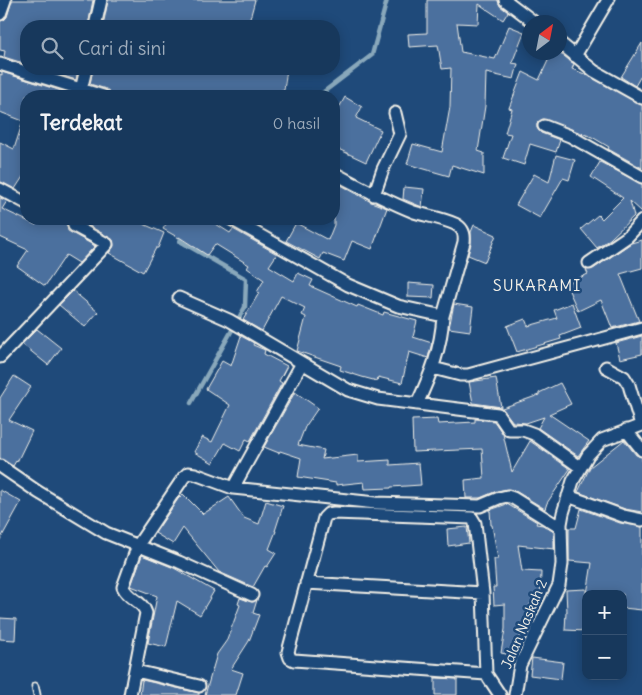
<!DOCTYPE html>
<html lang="id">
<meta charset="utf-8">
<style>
body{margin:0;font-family:Delius,sans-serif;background:#203f62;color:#f1f3f6}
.controls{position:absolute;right:15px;bottom:15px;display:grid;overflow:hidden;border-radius:10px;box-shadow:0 2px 12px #0003}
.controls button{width:45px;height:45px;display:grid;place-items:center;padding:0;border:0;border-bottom:1px solid #365272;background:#17385c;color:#f1f3f6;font:25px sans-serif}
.compass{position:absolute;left:522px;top:15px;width:45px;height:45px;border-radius:50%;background:#17385c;box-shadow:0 2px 12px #0003;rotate:32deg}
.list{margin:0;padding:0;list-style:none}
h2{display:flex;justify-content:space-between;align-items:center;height:65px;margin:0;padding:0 20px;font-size:21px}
h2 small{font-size:16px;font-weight:400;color:#9eacbb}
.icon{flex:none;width:28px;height:28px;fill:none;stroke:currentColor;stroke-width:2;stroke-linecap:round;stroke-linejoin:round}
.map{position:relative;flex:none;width:642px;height:695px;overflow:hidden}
.search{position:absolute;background:#17385c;box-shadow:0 2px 12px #0003;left:20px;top:20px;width:320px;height:55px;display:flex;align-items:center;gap:12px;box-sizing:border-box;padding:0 18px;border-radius:20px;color:#9eacbb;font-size:19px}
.panel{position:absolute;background:#17385c;box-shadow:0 2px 12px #0003;left:20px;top:90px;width:320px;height:135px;border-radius:20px}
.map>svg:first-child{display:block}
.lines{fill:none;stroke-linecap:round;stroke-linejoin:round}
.stream{stroke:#89a8bb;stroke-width:4.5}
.building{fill:#4b6f9e;stroke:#f4f1e8}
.lane-casing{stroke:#f4f1e8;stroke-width:9}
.street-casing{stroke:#f4f1e8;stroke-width:15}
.lane{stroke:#1f4a7a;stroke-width:5.5}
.street{stroke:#1f4a7a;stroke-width:11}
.labels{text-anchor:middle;stroke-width:5;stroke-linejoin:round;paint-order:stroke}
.street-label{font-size:14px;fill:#f4f1e8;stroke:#1f4a7a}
.quarter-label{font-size:16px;letter-spacing:1px;fill:#f4f1e8;stroke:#1f4a7a}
</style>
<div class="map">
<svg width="642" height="695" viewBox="0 0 642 695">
<rect width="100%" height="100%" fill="#1f4a7a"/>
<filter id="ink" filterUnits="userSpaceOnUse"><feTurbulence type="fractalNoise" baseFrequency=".02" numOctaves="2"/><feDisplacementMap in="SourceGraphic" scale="10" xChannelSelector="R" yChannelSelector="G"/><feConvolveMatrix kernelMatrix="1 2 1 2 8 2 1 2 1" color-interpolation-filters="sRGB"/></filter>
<g filter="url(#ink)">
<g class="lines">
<path class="stream" d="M276,94L293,96
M299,96L321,94L372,55L387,0
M184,235L180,241L246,279L245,307L191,403"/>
</g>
<path class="building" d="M12,0H93L88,26H75L60,22L59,26H26V64L4,57L5,51L0,50V21L4,20L7,17Z
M108,0H255L248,26H103Z
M427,0H498L500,6L508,12L503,20L479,4L478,24L457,23L461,52L495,59L509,26L524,32L512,63L518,64L514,79L486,73L485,106L478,151L484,153V175L452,165L449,176L407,164L413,144L442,152L450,107L451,68L442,69L438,45L409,47L408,34L427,33Z
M642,43V74L635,86L621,77Z
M552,52H556L564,56L574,64L572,69L587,75L642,105V168L608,149L609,147L592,137L543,119L537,123V128L541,133L560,140L556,152L530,144L524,165L503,158L511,134L505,133L512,109L509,108L523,72L539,80Z
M41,69H78L76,80Z
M93,69H287L284,90H281L280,96H110L109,91L106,89L90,84Z
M2,72L77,96H26V172L15,189L0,182V142L14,149L23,121L0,112V74L2,75Z
M345,97L362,107L356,118L381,130L366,162L334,147V117Z
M556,155L575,160L569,180L563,178L540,218L516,205L534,174L549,182Z
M600,162L642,184V212L630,201L634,216L610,239L597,248L581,229L598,215L602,219L623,198L591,177Z
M334,181L371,202L387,208L372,249L352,241L344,261L323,253L320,259L286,241L296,223L328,240L334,225Z
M404,187L424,189L422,207L403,199Z
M0,198L7,201L2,209L36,225L40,219H66L68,231L95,246L79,263L66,255L45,286L17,266L28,250L0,237Z
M81,219H132L164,233L158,248H156L143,272L109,253L114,246L113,240L81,221Z
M169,219H208L230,233L233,229L277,254L269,266L294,281L298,273L313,280L310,286L357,307L358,305L383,315L384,312L417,321L413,337L432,343L428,358L409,352L402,383L378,377L377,381L362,377L340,370L341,366L297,351L306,317L302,315L305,308L281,296L262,331L243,320L259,293L257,292L264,280L247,268L249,265L215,244L207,255L179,237V238L163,229Z
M474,225L496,235L485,262L468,255L471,243V232Z
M642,240V268L620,274L639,321L612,328L601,300L578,311L566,284L588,274L586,270L593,269L631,243Z
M408,283L434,285L433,298L408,297Z
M73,291L98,312L85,327L59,305Z
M572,303L581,328L560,336L561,339L517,352L507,326L525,319L528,326L557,318L554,310Z
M454,304L473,307L470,331L449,328Z
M37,329L61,348L48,365L22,344Z
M241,336L254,343L253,345L265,350L264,354L287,366L279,381L282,383L250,441L246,439L240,451L225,443L213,463L194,452L202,437L212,442L230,405L206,389L222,361L231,366Z
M642,336V354L620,359L616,343Z
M14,376L31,387L9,420L32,431L17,462L16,461L13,466L0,459V398Z
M496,378L501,407L473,403L469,382Z
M560,383L571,404L549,414L589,441L578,456L538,428L544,417L526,423L513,422L502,408L539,395V393Z
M295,392L318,408L305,427L298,445L324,450L322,459L358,455V462L390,460V465L419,463L421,485L391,487V488L365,489L364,482L336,485V483L298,477L301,458L280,451L279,453L264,447Z
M437,419L438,424L475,422V419L494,421L503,434L512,472L530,441L570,469L547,503L545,509L517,492L509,489L497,491L480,498H466L465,480L484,478L482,449L413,452L412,420Z
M624,440L636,455L642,457V512L625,509L578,492L590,467Z
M0,490L21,502L0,540Z
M183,494L203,514L229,497L244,518L259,524L266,501L283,506L275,531H276L269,549L276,553L267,567L265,566L253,587L219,572L183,528L173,544L155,533L178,499Z
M507,504L537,522L536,524L543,525L554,532V549L518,545L522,571L541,572L540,605L530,604V627L529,629H522L516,656L501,653L505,629V604L494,605L493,587H496L494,559H498L492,525H491L490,510Z
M581,509L620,523L642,527V610L623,608V594H587L592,563L569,561V528H576Z
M467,527L469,543L448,546L447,529Z
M142,555L174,568L214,591L200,615L177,601L166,647L148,643L157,596L131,586Z
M586,589V631L565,630L566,612H567L566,590Z
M240,598L252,602L257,600L253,613L259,615L249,641L231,669L243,673L236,695H205L217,654L227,640L240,605L238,604Z
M0,618L16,619L15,640L0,639Z
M532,658L563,662L561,679L530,675Z
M435,678L457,679V695H435Z
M142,680L199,693V695H140Z"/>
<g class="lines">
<g class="lane-casing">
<path id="lane" d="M35,686L37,695"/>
</g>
<g class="street-casing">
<path id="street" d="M505,0L534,22
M0,14L5,0
M95,26L101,0
M560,43L594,71L642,98
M575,56L608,0
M0,64L103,96
M81,90L86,69
M544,126L570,136L642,177
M334,173C360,187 386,201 414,212C427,216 442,218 455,224C463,228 465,234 464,242L443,316
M0,189L26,203
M374,195L383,169L400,134L395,113
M231,219L348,285L398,306L443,316C441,349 431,374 417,404
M589,263L627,237L642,221
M179,298L229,320L348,390L378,399L498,414L509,430H523L534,434L580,467
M0,357L107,244L74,226L73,219
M606,367L624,377L629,385L641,425
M433,368L460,375H468L642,328
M626,430L642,450
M0,466L38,492L106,533L179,562L252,595
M233,488L302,363
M568,496L623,516L642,520
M306,583L483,593
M136,671L199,686
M486,674L483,593L475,523L472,518L334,513L328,514L324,518L288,652L290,658L294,660L486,674L500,695
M130,695L146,613C143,601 128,599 123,587L138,545L184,477L188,473L195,474L233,488L376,503L480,506L499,498L507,496L513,498L561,528
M515,695L520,665L559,585L562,564L561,524L563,513L573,481L588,455L602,440L642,425"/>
</g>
<use href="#lane" class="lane"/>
<use href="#street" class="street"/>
</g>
</g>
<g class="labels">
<g class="street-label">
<text transform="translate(524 624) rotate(-67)" y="5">Jalan Naskah 2</text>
</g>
<g class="quarter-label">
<text x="537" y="291">SUKARAMI</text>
</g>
</g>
</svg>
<div class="controls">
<button>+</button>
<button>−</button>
</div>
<svg class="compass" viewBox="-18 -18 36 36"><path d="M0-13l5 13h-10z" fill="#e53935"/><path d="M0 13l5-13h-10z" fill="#9eacbb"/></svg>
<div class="search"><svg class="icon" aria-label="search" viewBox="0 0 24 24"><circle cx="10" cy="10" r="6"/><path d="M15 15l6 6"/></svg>Cari di sini</div>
<section class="panel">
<h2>Terdekat<small>0 hasil</small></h2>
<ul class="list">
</ul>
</section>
</div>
